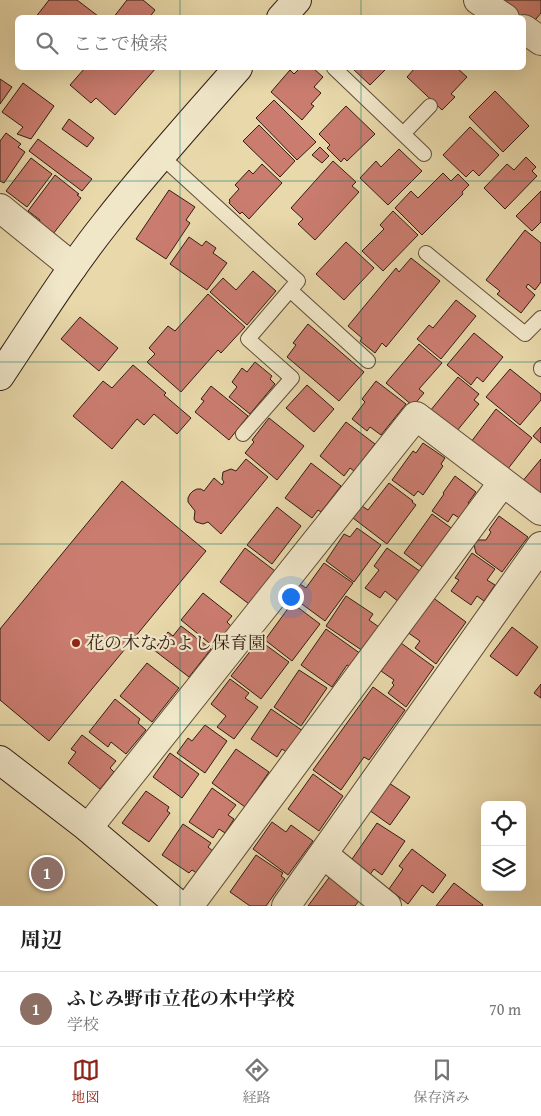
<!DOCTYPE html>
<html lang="ja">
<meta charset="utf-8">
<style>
body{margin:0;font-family:"Gentium Book Plus","Noto Serif JP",serif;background:#f2f2f2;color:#222}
.controls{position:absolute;right:15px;bottom:15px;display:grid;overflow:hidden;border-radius:8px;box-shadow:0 5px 20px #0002}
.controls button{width:45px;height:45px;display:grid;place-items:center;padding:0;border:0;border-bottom:1px solid #e0e0e0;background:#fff;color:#222;font:25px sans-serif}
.you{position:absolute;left:290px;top:596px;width:18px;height:18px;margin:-12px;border:4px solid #fff;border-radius:50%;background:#1a73e8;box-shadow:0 0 0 8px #1a73e833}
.badge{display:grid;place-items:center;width:32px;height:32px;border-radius:50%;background:#8f2418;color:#fff;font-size:16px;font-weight:700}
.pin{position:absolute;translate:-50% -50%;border:2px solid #fff;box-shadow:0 1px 5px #0006}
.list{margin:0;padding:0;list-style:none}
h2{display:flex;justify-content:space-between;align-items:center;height:65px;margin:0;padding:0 20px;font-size:21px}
h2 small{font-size:16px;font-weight:400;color:#767676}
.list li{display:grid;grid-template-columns:32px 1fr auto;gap:15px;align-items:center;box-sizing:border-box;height:75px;padding:0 20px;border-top:1px solid #e0e0e0}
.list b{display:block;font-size:19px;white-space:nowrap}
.list p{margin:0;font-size:16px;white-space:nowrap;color:#767676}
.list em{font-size:16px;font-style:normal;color:#767676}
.icon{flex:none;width:28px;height:28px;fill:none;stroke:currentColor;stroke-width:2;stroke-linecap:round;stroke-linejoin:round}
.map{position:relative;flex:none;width:541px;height:906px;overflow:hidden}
.search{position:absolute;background:#fff;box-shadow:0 5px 20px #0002;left:15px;right:15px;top:15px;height:55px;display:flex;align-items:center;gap:12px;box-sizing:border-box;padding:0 18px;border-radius:8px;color:#767676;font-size:19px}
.sheet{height:140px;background:#fff}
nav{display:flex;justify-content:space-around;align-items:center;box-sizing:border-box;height:70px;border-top:1px solid #e0e0e0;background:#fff;font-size:14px;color:#767676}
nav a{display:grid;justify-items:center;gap:2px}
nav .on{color:#8f2418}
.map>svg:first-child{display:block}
.building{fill:#ca7c6f;stroke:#331d14}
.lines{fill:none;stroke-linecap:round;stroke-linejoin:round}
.lane-casing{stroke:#604c3a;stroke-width:16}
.street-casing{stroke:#604c3a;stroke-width:30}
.secondary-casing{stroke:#331d14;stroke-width:30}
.lane{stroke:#f0e6c8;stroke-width:14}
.street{stroke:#f0e6c8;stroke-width:28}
.secondary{stroke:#f0e6c8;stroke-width:28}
.grid{fill:none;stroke:#0f766e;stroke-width:1;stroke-opacity:0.55}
.poi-dot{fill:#8f2418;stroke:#f0e6c8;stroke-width:2}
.labels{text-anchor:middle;stroke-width:4.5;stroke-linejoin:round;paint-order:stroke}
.poi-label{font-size:18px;fill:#331d14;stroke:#f0e6c8;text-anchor:start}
</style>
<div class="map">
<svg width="541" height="906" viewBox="0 0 541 906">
<rect width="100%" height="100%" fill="#e8d8aa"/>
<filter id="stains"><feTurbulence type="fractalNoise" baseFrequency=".004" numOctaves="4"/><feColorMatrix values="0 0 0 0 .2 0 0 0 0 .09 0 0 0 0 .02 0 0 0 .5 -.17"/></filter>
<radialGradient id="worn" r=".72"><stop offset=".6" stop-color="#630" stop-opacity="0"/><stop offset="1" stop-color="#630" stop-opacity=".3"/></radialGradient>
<path class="building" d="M49,0H77L98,16L97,18H35Z
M127,0H143L155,10L149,18H113Z
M501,0H541V13L531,25Z
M85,68H156L115,115L96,98L91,103L70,85Z
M300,68H313L323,77L314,87L321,93L311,104L314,106L302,120L271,92L290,70L294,74Z
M352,68H387L370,85Z
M415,68H457L467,77L451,94L455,97L442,110L407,77Z
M0,79L12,87L0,104Z
M23,83L54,106L31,139L17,134L23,127L2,112Z
M495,91L529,126L503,152L469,117Z
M274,100L316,142L297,160L256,118Z
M346,106L375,134L347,161L344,158L341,162L327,148L330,145L319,134Z
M69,119L94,138L87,147L62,129Z
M259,125L295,161L280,177L243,141Z
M470,127L499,155L479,176L473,170L466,177L443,155Z
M6,133L21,144L18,147L25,152L4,183L0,181V141Z
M38,139L92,179L82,191L29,151Z
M320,147L329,156L322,163L312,155Z
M399,149L422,171L388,205L360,178L376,161L381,167Z
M526,157L536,167L532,171L537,176L505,209L484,188L507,164L514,170Z
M31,158L52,174L27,207L6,191Z
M333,161L356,182L352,186L359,192L315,240L298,224L303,219L291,208Z
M262,164L282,183L249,219L242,212L240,214L229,203L230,201L229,200L239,189L235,185L249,170L253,174Z
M443,173L451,181L458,174L469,185L462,192L463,194L422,235L395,208L411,191L418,198Z
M55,175L79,194L77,195L81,198L53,234L39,222L40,220L28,211Z
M169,190L195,207L186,220L190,223L166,259L136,239Z
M541,191V222L532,231L516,216Z
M393,211L418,235L383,271L362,251L384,229L380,225Z
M525,230L541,243V282L535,290L528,284L526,287L535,295L521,313L497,294L500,291L486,280Z
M189,237L202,246L206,241L216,248L213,253L227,263L207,290L170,264Z
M346,242L374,268L344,300L316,274Z
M411,258L440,281L386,347L382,343L375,353L360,341L362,338L348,326L396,268L399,272Z
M253,271L276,291L247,325L210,292L223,278L236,290Z
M208,294L245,327L221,353L218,350L181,392L147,362L155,354L149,348L168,326L175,331Z
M456,300L476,316L441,359L417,339L429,325L433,328Z
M80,317L118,348L99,371L61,339Z
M308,324L364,372L339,401L287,357L296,345L293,343Z
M474,333L503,357L483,382L477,377L471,385L447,365Z
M419,344L442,363L419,389L424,393L413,406L386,383Z
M255,362L272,376L270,379L275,384L250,414L229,397L237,387L232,382L242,368L247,372Z
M133,365L166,393L164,395L191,418L177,434L154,414L144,425L137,419L112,449L73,416L103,381L112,388Z
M510,369L541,394V400L520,425L486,397Z
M458,377L479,394L474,400L479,404L456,432L430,411Z
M376,381L406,404L381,435L370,427L367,431L352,419L365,402L362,399Z
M307,385L334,409L314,432L286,408Z
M211,386L248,416L229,440L195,412L204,401L201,399Z
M496,409L532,438L507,470L471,442Z
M269,418L304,446L277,480L245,453L254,442L252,440Z
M346,422L375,444L354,471L350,468L344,476L320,456Z
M541,427V443L533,436Z
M423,443L445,458L441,464L443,466L423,495L418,491L414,496L392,480L413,451L416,453Z
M246,459L268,477L221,534L208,522L203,524L196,522L194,519L195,511L188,502V498L190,494L193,491L197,489H201L204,491L214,478L222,485L224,482L222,479L223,472L231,469L236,471Z
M541,459V499L521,483Z
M311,463L341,486L321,512L318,510L312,518L285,498Z
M455,476L476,492L468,503L471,505L461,519L453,514L448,522L432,511L444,494L443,493Z
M122,481L206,551L49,741L0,700V629Z
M389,483L413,501L412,502L416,505L387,544L353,518L362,506L368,510Z
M277,507L301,526L272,564L247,545Z
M432,514L454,530L425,569L404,553Z
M499,516L528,537L502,572L476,553L474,545L478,540H486L491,532L489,530Z
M357,528L381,545L354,582L326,561L344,534L350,537Z
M245,548L275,571L249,604L220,582Z
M387,548L421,572L399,602L385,591L380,598L365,588L379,570L374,566Z
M472,553L495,569L487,580L495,585L484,601L477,596L471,605L451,591L459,580L455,578Z
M324,563L353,583L325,621L291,596L300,584L306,588Z
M203,593L232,616L227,622L231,626L214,647L181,620Z
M346,596L373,614L369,620L379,627L363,651L326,626Z
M432,597L466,622L436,664L415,648L420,641L407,632Z
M292,603L320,624L292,661L265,640Z
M181,626L211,649L189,677L154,650L168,632L173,636Z
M512,627L538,647L517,676L490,656Z
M326,629L361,654L352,668L347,665L332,687L301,665Z
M259,640L289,662L261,699L231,676Z
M401,643L434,667L406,707L388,693L394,685L392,683L394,680L381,671Z
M147,663L179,688L152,722L120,696Z
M299,670L327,688L301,726L274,707Z
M230,679L249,693L245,698L258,707L234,739L217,727L226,716L211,704Z
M541,684V698L534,693Z
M373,687L405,710L369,760L364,757L341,790L313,770Z
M115,699L140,719L138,723L146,730L126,754L111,742L108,747L89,732Z
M271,709L303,731L288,753L282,749L277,757L251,739Z
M205,725L227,741L205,773L177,753L188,738L192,741Z
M82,735L116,761L110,768L114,772L100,789L68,763L76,752L71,749Z
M236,749L269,772L245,807L212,783Z
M170,753L199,774L182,798L153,777Z
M313,774L343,796L319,831L288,809Z
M389,783L410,797L390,825L369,810Z
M212,788L236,805L228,815L234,819L225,833L219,829L213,838L189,822Z
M146,791L169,807L167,811L170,813L149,842L122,823Z
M272,822L286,832L291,825L313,841L288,875L253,849Z
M377,823L405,841L382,875L374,869L369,876L350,862Z
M183,824L211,843L208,847L214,852L198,874L192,870L189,873L162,855Z
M412,849L446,875L433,893L422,885L408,904L389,889L403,869L399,866Z
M256,855L283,873L281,876L285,879L266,906H250L230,892Z
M331,875L361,898L355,906H308Z
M454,883L483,905L482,906H436Z"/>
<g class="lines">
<g class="lane-casing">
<path id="lane" d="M334,68L424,154
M404,133L430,106
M161,156L298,281L290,290L368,361
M426,253L525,334L541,318
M541,368V369
M243,434L292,378L248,339L290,290"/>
</g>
<g class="street-casing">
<path id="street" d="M478,0L505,18
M524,29L541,41
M0,208L73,267
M88,828L416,416L541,511
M323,854L387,906
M189,906L503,482
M286,906L541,546"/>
</g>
<g class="secondary-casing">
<path id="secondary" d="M281,18L297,0
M0,376C34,325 67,272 105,224C147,170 193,119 238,68
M0,760L88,828L180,906"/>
</g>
<use href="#lane" class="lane"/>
<use href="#street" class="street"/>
<use href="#secondary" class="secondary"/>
</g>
<path class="grid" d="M180,0V18M361,0V18M180,68V906M361,68V906M0,181H541M0,362H541M0,544H541M0,725H541"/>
<circle class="poi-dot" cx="76" cy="643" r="5"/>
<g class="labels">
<g class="poi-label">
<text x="86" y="649">花の木なかよし保育園</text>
</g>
</g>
<rect width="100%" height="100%" filter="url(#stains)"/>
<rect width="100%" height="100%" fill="url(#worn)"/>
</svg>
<div class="controls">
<button><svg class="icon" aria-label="locate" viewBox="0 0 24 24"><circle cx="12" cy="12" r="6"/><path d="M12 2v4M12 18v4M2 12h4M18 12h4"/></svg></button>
<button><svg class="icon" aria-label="layers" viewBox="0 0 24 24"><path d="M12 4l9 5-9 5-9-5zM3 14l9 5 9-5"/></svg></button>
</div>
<div class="you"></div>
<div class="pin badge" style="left:47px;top:873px;background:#8d6e63">1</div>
<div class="search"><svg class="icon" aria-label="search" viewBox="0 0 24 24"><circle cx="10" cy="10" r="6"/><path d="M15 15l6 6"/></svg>ここで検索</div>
</div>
<section class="sheet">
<h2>周辺<small></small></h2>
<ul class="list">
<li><span class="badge" style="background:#8d6e63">1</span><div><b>ふじみ野市立花の木中学校</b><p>学校</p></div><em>70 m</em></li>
</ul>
</section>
<nav>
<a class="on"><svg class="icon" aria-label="map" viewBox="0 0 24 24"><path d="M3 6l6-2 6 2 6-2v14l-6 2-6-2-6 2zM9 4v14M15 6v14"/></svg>地図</a>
<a><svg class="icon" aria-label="directions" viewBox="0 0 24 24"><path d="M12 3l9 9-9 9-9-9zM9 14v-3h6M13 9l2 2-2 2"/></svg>経路</a>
<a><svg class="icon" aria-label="saved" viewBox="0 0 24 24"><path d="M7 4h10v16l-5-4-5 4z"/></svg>保存済み</a>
</nav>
